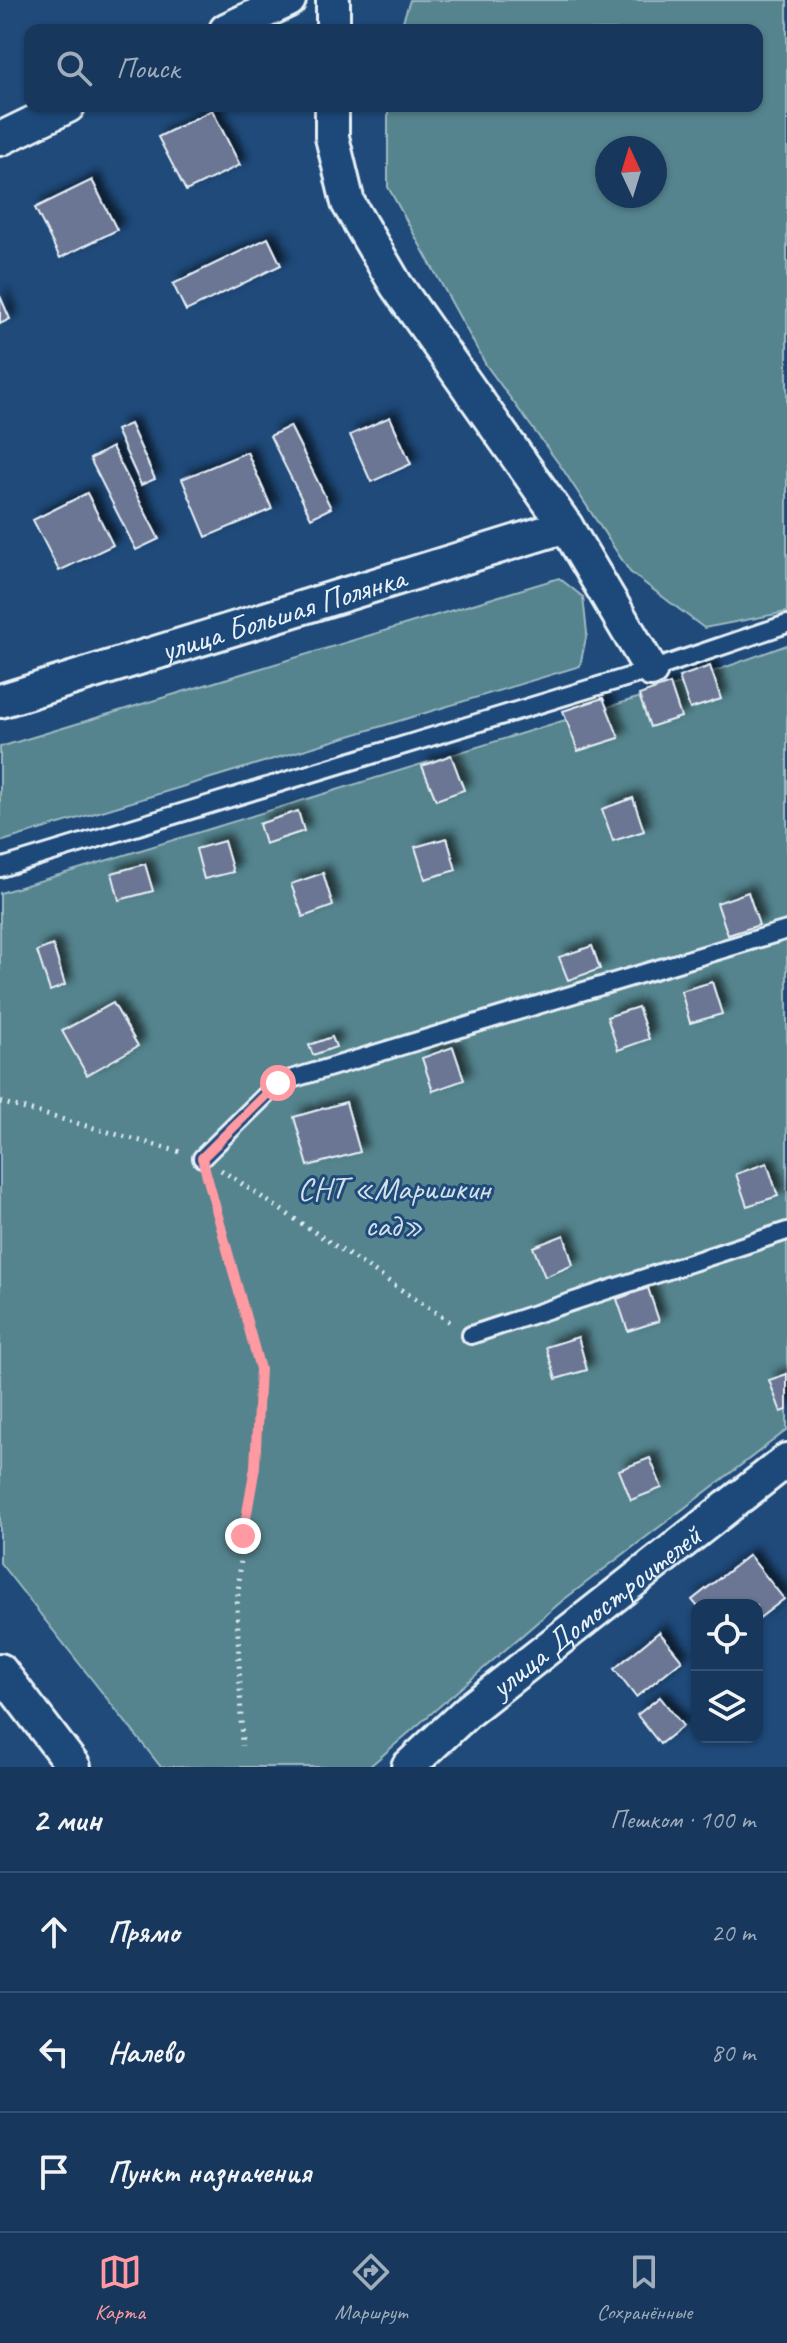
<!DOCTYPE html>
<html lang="ru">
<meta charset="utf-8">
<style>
body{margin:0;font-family:Caveat,sans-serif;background:#203f62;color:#f1f3f6}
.controls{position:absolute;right:24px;bottom:24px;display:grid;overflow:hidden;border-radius:16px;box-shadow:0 2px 6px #0004}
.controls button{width:72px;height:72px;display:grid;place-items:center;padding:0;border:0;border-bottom:2px solid #365272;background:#17385c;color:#f1f3f6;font:40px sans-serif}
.compass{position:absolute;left:595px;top:136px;width:72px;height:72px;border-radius:50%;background:#17385c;box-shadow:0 2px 6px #0004;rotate:356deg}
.stop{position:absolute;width:24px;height:24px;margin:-18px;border:6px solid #ff9aa2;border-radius:50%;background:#fff}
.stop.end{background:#ff9aa2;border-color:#fff;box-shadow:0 2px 8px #0008}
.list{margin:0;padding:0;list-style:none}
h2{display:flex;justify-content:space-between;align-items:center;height:104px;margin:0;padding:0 32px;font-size:34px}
h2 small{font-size:26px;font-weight:400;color:#9eacbb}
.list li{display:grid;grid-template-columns:52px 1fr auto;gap:24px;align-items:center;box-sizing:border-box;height:120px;padding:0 32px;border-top:2px solid #365272}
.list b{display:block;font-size:30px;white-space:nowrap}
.list em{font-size:26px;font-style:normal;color:#9eacbb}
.icon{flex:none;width:44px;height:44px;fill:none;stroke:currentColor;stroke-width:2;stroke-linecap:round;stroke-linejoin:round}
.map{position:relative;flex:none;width:787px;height:1767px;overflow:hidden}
.search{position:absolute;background:#17385c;box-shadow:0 2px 6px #0004;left:24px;right:24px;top:24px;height:88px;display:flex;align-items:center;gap:20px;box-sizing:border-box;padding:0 28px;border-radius:16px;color:#9eacbb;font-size:30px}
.sheet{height:464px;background:#17385c}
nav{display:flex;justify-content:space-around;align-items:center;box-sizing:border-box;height:112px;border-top:2px solid #365272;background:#17385c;font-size:22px;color:#9eacbb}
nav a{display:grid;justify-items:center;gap:4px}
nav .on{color:#ff9aa2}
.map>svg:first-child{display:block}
.green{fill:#54848e;stroke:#9ebac3;stroke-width:2;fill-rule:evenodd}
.building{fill:#6b7693;stroke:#e8f1f8;stroke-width:2;filter:url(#shadow)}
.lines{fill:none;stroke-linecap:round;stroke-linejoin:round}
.service-casing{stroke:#e8f1f8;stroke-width:22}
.minor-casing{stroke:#e8f1f8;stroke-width:38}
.path{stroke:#e8f1f8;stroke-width:5;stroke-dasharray:2 6;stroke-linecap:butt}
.service{stroke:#1f4a7a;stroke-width:16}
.minor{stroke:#1f4a7a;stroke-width:32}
.route{stroke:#ff9aa2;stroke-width:10}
.labels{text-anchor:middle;stroke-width:6;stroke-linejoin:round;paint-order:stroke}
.street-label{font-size:32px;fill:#e8f1f8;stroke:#1f4a7a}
.park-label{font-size:32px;fill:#d2e1e8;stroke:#1f4a7a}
</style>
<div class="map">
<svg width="787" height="1767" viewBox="0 0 787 1767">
<defs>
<filter id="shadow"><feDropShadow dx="7" dy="-7" stdDeviation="4" flood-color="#0009"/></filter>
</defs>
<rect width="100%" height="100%" fill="#1f4a7a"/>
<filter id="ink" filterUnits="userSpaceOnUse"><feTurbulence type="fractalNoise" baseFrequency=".0125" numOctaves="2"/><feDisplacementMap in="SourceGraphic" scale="16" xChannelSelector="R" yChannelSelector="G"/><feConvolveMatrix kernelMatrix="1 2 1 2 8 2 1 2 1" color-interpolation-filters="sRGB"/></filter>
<g filter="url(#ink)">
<path class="green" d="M410,0H787V612L704,628L630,572L562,468L486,365L388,187V106H757V30H400ZM655,148V196H607V148Z
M559,578L583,597L587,633L580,666L0,842V747Z
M787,645V1430L562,1601L369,1767H161L0,1563V893L657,692Z"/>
<path class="building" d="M212,110L240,165L186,191L158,137Z
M92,180L117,230L60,258L35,208Z
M268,238L281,265L186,311L173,284Z
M0,296L10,319L0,324Z
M390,417L411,464L371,482L350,435Z
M130,424L155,479L141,485L116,430Z
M290,426L331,508L311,518L270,436Z
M112,447L159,539L136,550L90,459Z
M247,452L272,509L206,537L182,479Z
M87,493L113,545L59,571L33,520Z
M710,666L721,699L690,709L679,677Z
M670,684L681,717L650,727L639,695Z
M603,698L619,738L578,751L563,711Z
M451,755L464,790L436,800L422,766Z
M633,798L644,831L613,841L602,809Z
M298,811L304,831L265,844L259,824Z
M447,838L456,870L425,879L415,847Z
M224,841L233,872L204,879L196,849Z
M145,864L153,891L119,900L112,873Z
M323,873L333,906L303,917L291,884Z
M748,892L759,925L728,935L717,903Z
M53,945L65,985L50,991L37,951Z
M592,946L600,969L568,980L559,957Z
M712,982L722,1014L690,1023L681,991Z
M113,1003L138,1046L87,1075L62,1031Z
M638,1007L649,1039L618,1050L607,1017Z
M332,1037L336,1047L313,1055L309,1045Z
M453,1047L464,1080L433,1091L422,1058Z
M346,1102L360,1152L308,1166L294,1117Z
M767,1163L778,1196L747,1206L736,1174Z
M564,1235L573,1265L545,1277L533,1247Z
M648,1288L659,1321L628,1331L617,1299Z
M578,1337L587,1370L556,1379L546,1347Z
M787,1374V1410L781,1412L769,1380Z
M650,1458L662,1488L631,1500L619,1470Z
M749,1555L784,1599L757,1620V1605L697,1606L692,1600Z
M659,1632L682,1660L636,1697L614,1669Z
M660,1697L683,1726L660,1744L637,1715Z"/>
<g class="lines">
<g class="service-casing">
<path id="service" d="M0,868L651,670L787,624
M202,1158L278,1083L787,930
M471,1335L787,1231"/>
</g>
<g class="minor-casing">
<g id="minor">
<path d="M226,30L289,0"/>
<path d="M333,30V0"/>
<path d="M332,106V137L348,203L396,285L566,526L651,670"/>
<path d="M0,139L68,106"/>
<path id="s1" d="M0,701L566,526"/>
<path d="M0,1670L74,1767"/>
<path id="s2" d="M408,1767L468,1711L787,1460"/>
</g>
</g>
<path class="path" d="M0,1102L184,1153
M221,1170L453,1324
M208,1178L260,1369L255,1467L243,1536L237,1605L242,1746"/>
<use href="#service" class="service"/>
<use href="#minor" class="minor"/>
</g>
</g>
<g class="lines" filter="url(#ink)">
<path class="route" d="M243,1536L255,1467L260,1369L202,1158L278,1083"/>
</g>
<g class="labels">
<g class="street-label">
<text dy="11" stroke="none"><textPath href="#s1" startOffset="296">улица Большая Полянка</textPath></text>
<text dy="11" stroke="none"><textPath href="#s2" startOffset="244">улица Домостроителей</textPath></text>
</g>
<g class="park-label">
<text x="394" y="1199">СНТ «Маришкин<tspan x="394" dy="37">сад»</tspan></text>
</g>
</g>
</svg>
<div class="controls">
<button><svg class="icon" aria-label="locate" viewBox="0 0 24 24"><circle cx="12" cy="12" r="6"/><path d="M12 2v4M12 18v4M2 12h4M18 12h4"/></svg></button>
<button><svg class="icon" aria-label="layers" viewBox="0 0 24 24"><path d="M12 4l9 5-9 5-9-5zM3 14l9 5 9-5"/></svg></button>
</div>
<svg class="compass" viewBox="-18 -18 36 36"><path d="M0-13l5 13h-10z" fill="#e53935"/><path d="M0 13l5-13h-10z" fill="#9eacbb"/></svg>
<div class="stop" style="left:278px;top:1083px"></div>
<div class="stop end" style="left:243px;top:1536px"></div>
<div class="search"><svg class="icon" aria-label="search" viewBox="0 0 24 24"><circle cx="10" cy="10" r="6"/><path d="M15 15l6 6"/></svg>Поиск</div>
</div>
<section class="sheet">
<h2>2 мин<small>Пешком · 100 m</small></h2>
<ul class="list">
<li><svg class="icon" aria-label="ahead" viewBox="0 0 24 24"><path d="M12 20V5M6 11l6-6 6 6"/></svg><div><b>Прямо</b></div><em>20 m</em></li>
<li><svg class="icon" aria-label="left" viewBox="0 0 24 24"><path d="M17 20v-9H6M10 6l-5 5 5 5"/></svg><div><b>Налево</b></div><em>80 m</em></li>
<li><svg class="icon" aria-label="arrive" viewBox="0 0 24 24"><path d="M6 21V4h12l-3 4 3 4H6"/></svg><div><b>Пункт назначения</b></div></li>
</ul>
</section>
<nav>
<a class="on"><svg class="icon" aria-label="map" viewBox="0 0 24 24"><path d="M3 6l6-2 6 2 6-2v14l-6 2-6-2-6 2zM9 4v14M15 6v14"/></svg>Карта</a>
<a><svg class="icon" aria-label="directions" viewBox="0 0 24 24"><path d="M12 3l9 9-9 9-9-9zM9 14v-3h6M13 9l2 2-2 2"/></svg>Маршрут</a>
<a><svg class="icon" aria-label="saved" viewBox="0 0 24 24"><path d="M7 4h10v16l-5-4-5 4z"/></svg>Сохранённые</a>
</nav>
